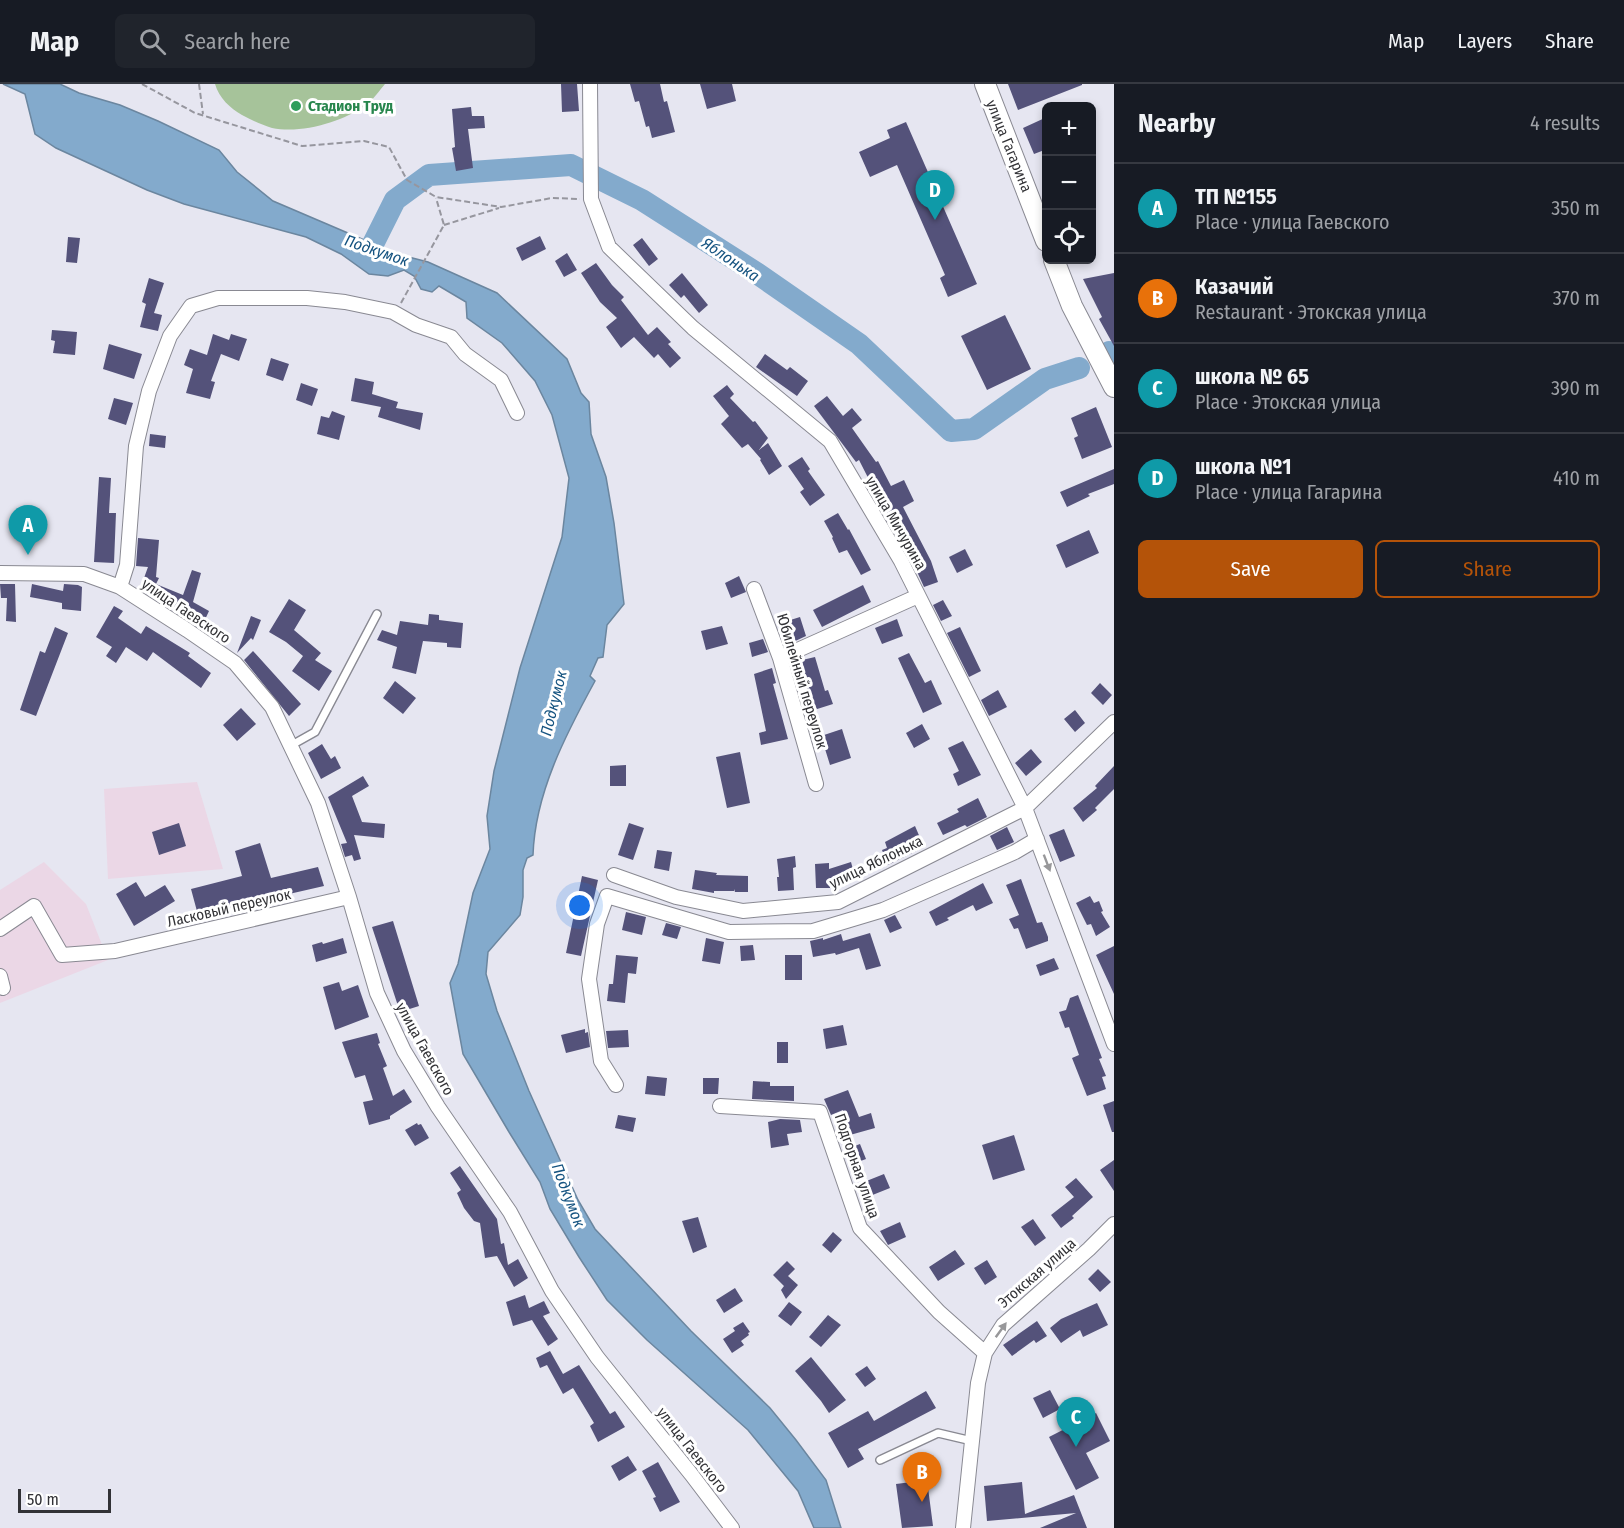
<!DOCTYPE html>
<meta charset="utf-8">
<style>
body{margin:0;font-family:"Fira Sans Condensed",sans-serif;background:#20242c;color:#f1f3f6}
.controls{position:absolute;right:18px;top:18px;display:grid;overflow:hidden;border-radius:9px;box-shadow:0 3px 9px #0003}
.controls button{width:54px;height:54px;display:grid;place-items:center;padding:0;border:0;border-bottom:2px solid #363941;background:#171b24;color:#f1f3f6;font:30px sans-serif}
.scale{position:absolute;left:18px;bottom:15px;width:93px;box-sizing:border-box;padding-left:6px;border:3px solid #323236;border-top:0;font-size:16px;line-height:21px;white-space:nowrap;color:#323236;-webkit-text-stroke:4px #fff;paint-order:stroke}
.you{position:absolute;left:580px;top:822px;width:21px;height:21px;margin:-15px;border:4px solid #fff;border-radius:50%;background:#1a73e8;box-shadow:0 0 0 9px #1a73e833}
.badge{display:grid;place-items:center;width:39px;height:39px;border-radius:50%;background:#b45309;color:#fff;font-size:20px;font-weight:700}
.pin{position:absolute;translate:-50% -50px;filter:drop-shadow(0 2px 3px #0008)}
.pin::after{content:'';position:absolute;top:32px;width:21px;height:18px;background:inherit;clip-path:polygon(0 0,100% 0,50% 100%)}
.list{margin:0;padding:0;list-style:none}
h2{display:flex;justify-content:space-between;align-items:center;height:78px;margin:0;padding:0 24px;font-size:26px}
h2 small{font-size:20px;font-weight:400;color:#9ea1a6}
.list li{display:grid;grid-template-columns:39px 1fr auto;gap:18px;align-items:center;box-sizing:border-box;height:90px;padding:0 24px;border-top:2px solid #363941}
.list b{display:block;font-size:22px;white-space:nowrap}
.list p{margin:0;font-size:20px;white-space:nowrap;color:#9ea1a6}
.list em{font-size:20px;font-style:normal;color:#9ea1a6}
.actions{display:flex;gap:12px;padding:18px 24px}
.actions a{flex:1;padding:14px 0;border:2px solid #b45309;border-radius:9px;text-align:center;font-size:21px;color:#b45309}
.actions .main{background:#b45309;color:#fff}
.icon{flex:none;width:33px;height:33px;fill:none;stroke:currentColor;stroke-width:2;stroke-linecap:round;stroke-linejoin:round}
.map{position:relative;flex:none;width:1114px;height:1444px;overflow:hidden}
header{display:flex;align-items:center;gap:36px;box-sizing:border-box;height:84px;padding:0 30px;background:#171b24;border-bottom:2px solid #363941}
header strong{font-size:28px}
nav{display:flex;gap:33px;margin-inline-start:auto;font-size:21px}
.search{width:420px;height:54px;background:#20242c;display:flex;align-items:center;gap:15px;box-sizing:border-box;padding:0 21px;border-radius:9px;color:#9ea1a6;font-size:22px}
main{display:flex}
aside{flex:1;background:#171b24}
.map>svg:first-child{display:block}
.industrial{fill:#ebd7e6}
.green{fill:#a6c39a}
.water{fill:#83aacc;stroke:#6b869f;stroke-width:1.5}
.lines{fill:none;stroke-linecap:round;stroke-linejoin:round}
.river{stroke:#83aacc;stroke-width:22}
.building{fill:#54527a}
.lane-casing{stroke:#898992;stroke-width:10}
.street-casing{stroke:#898992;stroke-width:16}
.secondary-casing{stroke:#898992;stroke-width:22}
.path{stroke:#96969e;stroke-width:2;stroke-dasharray:6 3;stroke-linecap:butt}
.lane{stroke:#fff;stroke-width:7}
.street{stroke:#fff;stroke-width:14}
.secondary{stroke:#fff;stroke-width:20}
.oneway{fill:#98989a}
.leisure-dot{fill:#2e9e5b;stroke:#fff;stroke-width:2}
.labels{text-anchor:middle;stroke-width:6;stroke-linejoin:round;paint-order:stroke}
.leisure-label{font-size:15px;font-weight:bold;fill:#27864d;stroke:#fff;text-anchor:start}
.street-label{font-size:15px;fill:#323236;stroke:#fff}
.water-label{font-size:16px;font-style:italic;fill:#165481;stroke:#fff}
</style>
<header>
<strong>Map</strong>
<div class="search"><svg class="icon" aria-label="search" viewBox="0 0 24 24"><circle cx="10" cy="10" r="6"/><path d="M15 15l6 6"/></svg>Search here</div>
<nav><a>Map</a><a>Layers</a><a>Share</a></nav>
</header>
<main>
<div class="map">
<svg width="1114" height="1444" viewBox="0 0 1114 1444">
<rect width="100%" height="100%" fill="#e6e6f1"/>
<path class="industrial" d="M197,698L223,785L108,795L104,705Z
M44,778L86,820L108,876L0,919V806Z"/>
<path class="green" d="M215,0H385C379,7 373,16 366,21C342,38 302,50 272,44C262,41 251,36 242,31C230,24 219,14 215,0Z"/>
<path class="water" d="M3,0H60L79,9L120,21L158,37L219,66L237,88L273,117L397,170L428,178L497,209L567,275L581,309L589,318L591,350L606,393L614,439L624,520L607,541L603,573L598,574L590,592L595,597C566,650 535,709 533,771L527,774L523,786V813L520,831L488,868L486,890L497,927L529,1007L578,1116L595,1145L691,1247L770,1324L796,1356L826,1396L841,1444H814L798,1407L748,1346L647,1256L607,1216L579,1173L550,1125L540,1098L509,1048L463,970L450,899L458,880L473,809L490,765L487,732L494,687L520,584L562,453L569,394L552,331L535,297L502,259L467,234L466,218L439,202L432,208L421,205L414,192L404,186L388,192L369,190L341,170L306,153L184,120L147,106L56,64L35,50L25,10Z"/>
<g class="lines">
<path class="river" d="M371,164L395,116L429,91L571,81L642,116L758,190L859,260L951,347L974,345L1045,295L1079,284
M1109,268L1114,270"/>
</g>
<path class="building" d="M561,0H577L579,27L562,28Z
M630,0H660L664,18L667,17L675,48L652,54L649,42L646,43L639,17L635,18Z
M700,0H732L736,17L707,25Z
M1008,0H1082V1L1018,26Z
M471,23L472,32H484L485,44L468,45L473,84L456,87L452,64L455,63L452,25Z
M1047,33V65L1034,70L1023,44Z
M906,38L977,200L948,213L940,194L945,191L897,81L870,93L859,68L890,54L887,46Z
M540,152L546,165L522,177L516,164Z
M68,153L80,154L77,179L66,178Z
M642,154L658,175L649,182L633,161Z
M567,169L577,186L564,193L555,177Z
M596,179L612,201L624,213L621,216L648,251L657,243L671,258L668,260L681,274L670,284L658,270L654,274L634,253L621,264L606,243L617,234L600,218L581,189Z
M682,189L708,221L699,229L684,211L681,214L669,201Z
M1114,189V262L1099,235L1102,233L1083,195Z
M149,194L164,199L154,229L162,231L158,247L140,243L146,220L142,218Z
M1005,231L1031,285L987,306L961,252Z
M52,246L77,248L75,271L53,269L55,257L51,256Z
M213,250L229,256L231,250L247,255L239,277L221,270L211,297L215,298L210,315L186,309L193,285L184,281L190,265L207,271Z
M109,260L142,270L134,295L103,285Z
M765,270L787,286L790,283L808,297L797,312L756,283Z
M271,274L289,280L283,297L266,291Z
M355,294L374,298L372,310L398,318L396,324L423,329L420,346L378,333L381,323L351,317Z
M301,299L318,305L312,322L296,316Z
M727,301L734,310L730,314L753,338L755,337L768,354L759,366L768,359L782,382L769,391L760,376L761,375L748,360L742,364L721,340L729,332L713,312Z
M827,312L843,332L852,324L862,336L852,344L876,378L878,377L891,402L904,396L914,417L903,423L931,477L938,498L924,503L899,448L897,449L887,431L859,376L856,378L814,322Z
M114,314L133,319L126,341L108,335Z
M1096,323L1112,363L1082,375L1074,354L1078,352L1071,334Z
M332,327L345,332L339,356L317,350L321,332L329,334Z
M150,350L166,352L165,364L149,362Z
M802,373L810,385L808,387L825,411L810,422L800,408L804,405L788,382Z
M1114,385V400L1088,410L1090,412L1067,423L1060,408Z
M99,393L111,394L109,429H116L114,479L94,478Z
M838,429L848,446L849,445L871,486L861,491L847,466L839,469L832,454L833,453L824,437Z
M1089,446L1099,469L1066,484L1056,461Z
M138,454L159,456L156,493L159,494L156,500L183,511L192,486L201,489L193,518L209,527L202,542L140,505L148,483L136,482Z
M965,465L973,481L957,489L949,473Z
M739,492L746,508L731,514L725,499Z
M0,500H15L16,538L6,537L7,514H1Z
M32,500L63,507L64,500L78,501L82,503L81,527L62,525V519L30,513Z
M863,501L871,518L822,543L813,526Z
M289,515L306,526L294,546L321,569L315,576L332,587L319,607L292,587L303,572L286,558L269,548Z
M943,516L952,532L941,537L933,521Z
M114,522L123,527L118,534L141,550L146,542L190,569L188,572L211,589L201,604L153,568L147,577L126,563L116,579L106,572L112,563L96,553Z
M429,530L439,531V536L463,539L461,564L447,563V559L423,557L416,590L392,584L397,563L377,556L382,546L397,551L400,537L428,541Z
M251,532L261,536L253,556L251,554L237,569Z
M800,533L806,552L791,559L784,538Z
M897,535L903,552L882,560L875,544Z
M722,542L728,560L706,566L701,547Z
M55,543L68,549L36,632L20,626L40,567L45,569Z
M960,543L981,587L969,593L947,549Z
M763,555L768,568L752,573L749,559Z
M253,567L301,620L289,632L244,576Z
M909,569L925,599L931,596L942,620L923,629L898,574Z
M815,573L825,607L828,606L833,620L814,626L798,577Z
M772,584L776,599L773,600L788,655L761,661L759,649L766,647L754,590Z
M395,597L416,614L403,630L383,614Z
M1100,599L1112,611L1103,621L1091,609Z
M998,606L1007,623L989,632L981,616Z
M241,624L256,640L237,657L223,641Z
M1075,626L1085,639L1075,648L1064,635Z
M922,640L930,655L914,664L906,649Z
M842,645L851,674L830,681L821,652Z
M963,657L981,691L958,702L953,690L959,687L948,664Z
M322,660L331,675L335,672L341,684L321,695L308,669Z
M1031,665L1042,678L1026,692L1015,679Z
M740,668L750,719L727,724L716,673Z
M626,681V702H610V682Z
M1114,682V705L1095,724L1097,726L1083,738L1073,724L1097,704L1095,702Z
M363,692L369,702L352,712L362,738L385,740L384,754L354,751L361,775L354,777L352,771L345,773L341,760L347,759L328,713Z
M978,714L987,733L967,743L965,741L943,751L937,739L959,728L957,725Z
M179,739L186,762L159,771L152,748Z
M629,739L644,744L633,776L618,771Z
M915,742L924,763L888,781L882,766L887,764L885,758Z
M1007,743L1014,758L997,766L990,752Z
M1064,745L1075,772L1060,778L1049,751Z
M260,759L271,794L318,783L324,802L198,831L191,805L242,792L235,767Z
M657,766L672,768L669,787L654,784Z
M795,772L796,783L793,784L794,806L778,807L777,793H779L777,775Z
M851,778L855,793L854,795L830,802V804H816L815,780L829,779V785Z
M695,786L717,789L716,791L748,792V808H735L734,805V807H714V809L692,805Z
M582,792L598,796L581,872L566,869Z
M1021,795L1037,839L1042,838L1048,853V857L1026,865L1018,844L1014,845L1009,835L1019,831L1006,801Z
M136,798L145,813L165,801L175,817L134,842L116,810Z
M983,799L993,819L976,827L973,821L947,834L949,836L936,842L929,828Z
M1090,812L1094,819L1099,817L1103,827L1101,828L1110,843L1096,852L1091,840L1087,841L1076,819Z
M626,828L646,833L642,851L622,846Z
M895,831L902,844L890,849L884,836Z
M393,837L419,922L400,928L372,843Z
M666,839L681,843L677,855L662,851Z
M870,849L881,882L866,886L859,864L836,871L835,869L813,873L810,857L823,854V856L841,850L843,857Z
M343,854L347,869L316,878L312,861L322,858L323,860Z
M706,854L724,858L720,880L702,877Z
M753,861L755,876L741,877L740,862Z
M1114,862V910L1096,871Z
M616,871L638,873L636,890L628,889L625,919L607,917L609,900H613Z
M785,871H802V896H785Z
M1054,874L1059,885L1040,892L1036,881Z
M339,898L342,907L358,901L369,933L335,946L323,903Z
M1078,911L1102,974L1099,975L1106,992L1102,993L1106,1005L1087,1012L1072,974L1079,971L1069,943L1065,944L1059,928L1066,926L1070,914Z
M843,941L847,961L826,965L823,945Z
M585,945V949L588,948L590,963L566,969L561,951Z
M628,946L629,963L608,964L606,947Z
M377,949L380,959L378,960L387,982L383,984L393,1012L404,1005L412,1018L390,1032V1035L369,1041L363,1018L373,1016L365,991L355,994L342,958Z
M777,958H788V979H777Z
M647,992L667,994L665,1012L645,1010Z
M703,994H719L718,1010H703Z
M753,997L770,998V1002H794V1017L752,1015Z
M848,1006L859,1033L871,1029L875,1044L850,1051L843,1026L831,1031L824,1015Z
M1114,1017V1048H1112L1103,1021Z
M618,1031L636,1034L633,1048L615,1044Z
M780,1035L800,1036L802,1048L787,1050L789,1061L771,1064L768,1038Z
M417,1039L418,1041L421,1040L429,1054L415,1062L405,1046Z
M1014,1051L1025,1086L993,1096L982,1061Z
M860,1060L866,1075L850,1081L844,1066Z
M1114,1076V1107L1100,1086Z
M460,1082L497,1135L501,1160L504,1159L508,1181L518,1175L528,1194L514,1203L497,1172L485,1174L480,1139L474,1137L464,1124L457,1109L461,1106L450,1089Z
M884,1090L890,1104L870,1112L864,1098Z
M1076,1094L1093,1113L1072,1132L1074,1134L1061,1144L1051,1131L1074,1113L1065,1103Z
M698,1133L707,1163L693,1169L682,1137Z
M1033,1135L1046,1154L1035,1162L1021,1143Z
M900,1138L906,1153L888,1161L880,1147Z
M833,1148L842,1156L831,1169L822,1161Z
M955,1166L965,1180L938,1197L929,1183Z
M987,1176L997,1193L985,1201L974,1184Z
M787,1177L795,1185L788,1192L798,1201L786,1215L781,1206L784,1202L773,1191Z
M1098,1185L1111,1198L1100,1208L1088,1195Z
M735,1204L743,1217L724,1229L716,1216Z
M525,1211L529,1224L544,1217L550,1229L543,1232L558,1255L548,1262L532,1236L513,1242L506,1218Z
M789,1218L802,1228L791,1242L778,1232Z
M1097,1219L1108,1241L1083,1253L1080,1246L1061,1259L1050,1244L1061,1235Z
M828,1231L841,1241L821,1263L809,1253Z
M1037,1237L1047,1252L1036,1259L1034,1256L1012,1272L1003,1261Z
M743,1238L750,1248L748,1249L749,1251L741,1257L744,1261L732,1269L723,1255L735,1247L733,1244Z
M550,1267L563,1290L579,1281L610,1330L615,1327L625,1343L598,1358L590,1342L594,1339L573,1304L563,1310L547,1281L540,1284L536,1274Z
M811,1273L846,1316L829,1329L821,1317L795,1287Z
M867,1282L876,1295L865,1303L855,1290Z
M1050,1306L1060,1325L1043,1334L1033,1314Z
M926,1307L936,1324L858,1365L864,1375L848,1384L828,1349L868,1327L874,1337Z
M1096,1329L1110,1357L1086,1369L1099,1394L1076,1406L1049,1353Z
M628,1372L637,1386L619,1397L611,1382Z
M658,1378L680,1418L660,1428L653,1414L656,1413L642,1387Z
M927,1396L933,1442L902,1444L896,1400Z
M1022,1398L1025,1430L1074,1411L1087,1444H1040L1076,1429L987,1437L984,1402Z"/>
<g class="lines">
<g class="lane-casing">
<path id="lane" d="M290,662L315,648L377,530
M880,1376L938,1349L972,1357"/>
</g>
<g class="street-casing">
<path id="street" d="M590,0L591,115L609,163L693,244L830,357L901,477L1025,724L1114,960
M0,489L84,490L120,503L187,546L235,579L272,623L318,719L349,813L377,909L404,967L438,1023L510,1128L552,1207L597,1273L691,1390L732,1444
M120,503L127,481L136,362L149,307L170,252L191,222L218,214H307L345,218L393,228L416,241L451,253L465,270L501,296L517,329
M754,505L780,574L816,700
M780,574L918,512
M614,791L676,813L743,827L838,818L1025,724L1114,638
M0,845L34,822L62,871L115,867L349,813
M0,892L3,904
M616,1001L601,977L589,895L597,840L607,812L729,848L813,847L883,826L1015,768L1037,755
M720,1022L820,1028L860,1144L939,1228L985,1269
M963,1444L978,1299L985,1269L1003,1241L1089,1165L1114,1140"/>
</g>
<g class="secondary-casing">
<path id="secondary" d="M985,0L1046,157
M1054,176L1072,222L1114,303"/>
</g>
<path class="path" d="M142,0L195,29L302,62L364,57L389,63L407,96L436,113L501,123L552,114L580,115
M199,0L203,30
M444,141L499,124
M401,219L444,141L436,114"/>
<use href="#lane" class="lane"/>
<use href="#street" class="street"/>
<use href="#secondary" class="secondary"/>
</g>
<defs><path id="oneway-solid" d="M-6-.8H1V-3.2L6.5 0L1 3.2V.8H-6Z" transform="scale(1.5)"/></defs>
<g class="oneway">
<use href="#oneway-solid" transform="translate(1047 779) rotate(69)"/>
<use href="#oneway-solid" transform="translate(1001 1246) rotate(-54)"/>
</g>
<circle class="leisure-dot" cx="296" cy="22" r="6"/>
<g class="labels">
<g class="leisure-label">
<text x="308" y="27">Стадион Труд</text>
</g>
<g class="street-label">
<text transform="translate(1009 62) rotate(68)" y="5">улица Гагарина</text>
<text transform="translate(896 439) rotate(60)" y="5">улица Мичурина</text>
<text transform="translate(186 527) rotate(34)" y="5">улица Гаевского</text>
<text transform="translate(802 597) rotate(73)" y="5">Юбилейный переулок</text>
<text transform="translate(876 778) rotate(-26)" y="5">улица Яблонька</text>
<text transform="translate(229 824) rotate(-13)" y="5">Ласковый переулок</text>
<text transform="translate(425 965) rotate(61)" y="5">улица Гаевского</text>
<text transform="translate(857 1082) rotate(71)" y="5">Подгорная улица</text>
<text transform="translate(1037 1189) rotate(-41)" y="5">Этокская улица</text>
<text transform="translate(692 1366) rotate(52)" y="5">улица Гаевского</text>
</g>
<g class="water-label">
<text transform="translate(377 166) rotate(19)" y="6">Подкумок</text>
<text transform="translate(731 175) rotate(34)" y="6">Яблонька</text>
<text transform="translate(553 619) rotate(-76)" y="6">Подкумок</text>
<text transform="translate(569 1111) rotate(69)" y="6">Подкумок</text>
</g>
</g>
</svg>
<div class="controls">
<button>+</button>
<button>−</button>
<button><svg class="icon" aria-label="locate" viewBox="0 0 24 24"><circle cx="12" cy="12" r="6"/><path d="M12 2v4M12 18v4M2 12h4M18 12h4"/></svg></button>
</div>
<div class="scale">50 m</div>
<div class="you"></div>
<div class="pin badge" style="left:28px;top:471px;background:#0f9aa8">A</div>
<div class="pin badge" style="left:922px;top:1418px;background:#e8710a">B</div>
<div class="pin badge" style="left:1076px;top:1363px;background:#0f9aa8">C</div>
<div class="pin badge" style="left:935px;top:136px;background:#0f9aa8">D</div>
</div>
<aside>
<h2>Nearby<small>4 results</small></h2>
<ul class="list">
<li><span class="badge" style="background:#0f9aa8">A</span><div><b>ТП №155</b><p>Place · улица Гаевского</p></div><em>350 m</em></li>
<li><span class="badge" style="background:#e8710a">B</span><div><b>Казачий</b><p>Restaurant · Этокская улица</p></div><em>370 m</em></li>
<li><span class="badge" style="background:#0f9aa8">C</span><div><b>школа № 65</b><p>Place · Этокская улица</p></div><em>390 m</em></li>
<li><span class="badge" style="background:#0f9aa8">D</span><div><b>школа №1</b><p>Place · улица Гагарина</p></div><em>410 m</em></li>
</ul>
<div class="actions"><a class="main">Save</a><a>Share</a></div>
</aside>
</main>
